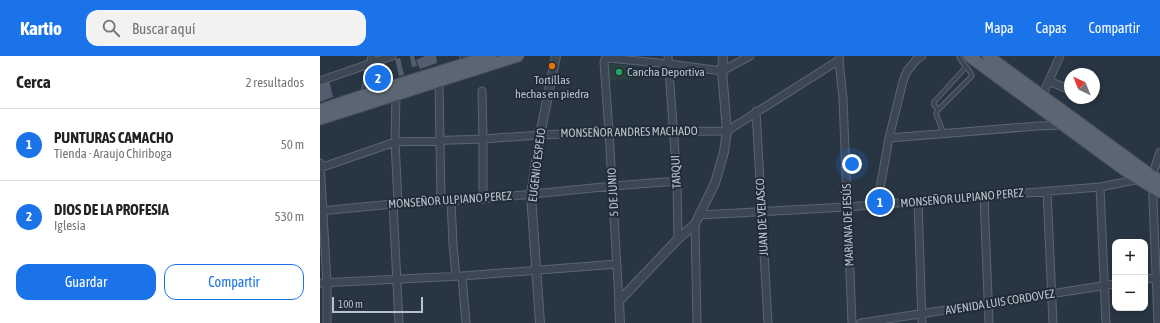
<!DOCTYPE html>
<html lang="es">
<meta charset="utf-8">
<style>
body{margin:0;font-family:"Asap Condensed",sans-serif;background:#f2f2f2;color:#222}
.controls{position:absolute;right:12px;bottom:12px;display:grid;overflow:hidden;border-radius:8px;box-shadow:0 2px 6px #0003}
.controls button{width:36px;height:36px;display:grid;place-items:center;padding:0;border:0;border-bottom:1px solid #e0e0e0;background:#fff;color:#222;font:20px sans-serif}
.compass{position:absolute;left:744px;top:12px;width:36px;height:36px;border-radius:50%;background:#fff;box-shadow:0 2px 6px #0003;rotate:317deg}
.scale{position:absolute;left:12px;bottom:10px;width:91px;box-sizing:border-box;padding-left:4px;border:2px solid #bac2cc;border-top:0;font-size:11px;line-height:14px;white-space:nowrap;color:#bac2cc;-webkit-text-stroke:3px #212c38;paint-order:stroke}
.you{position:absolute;left:532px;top:108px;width:14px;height:14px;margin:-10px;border:3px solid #fff;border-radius:50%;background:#1a73e8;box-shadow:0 0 0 6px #1a73e833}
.badge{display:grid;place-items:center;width:26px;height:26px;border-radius:50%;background:#1a73e8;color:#fff;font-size:13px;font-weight:700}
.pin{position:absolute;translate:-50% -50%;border:2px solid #fff;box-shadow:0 1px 4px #0006}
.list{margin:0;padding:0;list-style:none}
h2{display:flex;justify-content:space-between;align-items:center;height:52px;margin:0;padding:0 16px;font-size:17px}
h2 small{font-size:13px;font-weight:400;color:#767676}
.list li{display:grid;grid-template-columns:26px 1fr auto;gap:12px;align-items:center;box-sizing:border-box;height:72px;padding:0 16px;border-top:1px solid #e0e0e0}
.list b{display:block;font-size:15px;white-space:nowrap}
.list p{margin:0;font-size:13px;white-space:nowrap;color:#767676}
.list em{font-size:13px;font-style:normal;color:#767676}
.actions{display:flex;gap:8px;padding:12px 16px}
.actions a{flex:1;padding:9px 0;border:1px solid #1a73e8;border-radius:12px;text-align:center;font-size:14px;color:#1a73e8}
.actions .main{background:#1a73e8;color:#fff}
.icon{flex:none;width:22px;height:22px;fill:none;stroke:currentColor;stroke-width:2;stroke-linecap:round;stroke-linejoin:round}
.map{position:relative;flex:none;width:840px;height:267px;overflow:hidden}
header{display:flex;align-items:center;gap:24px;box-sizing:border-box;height:56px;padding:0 20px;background:#1a73e8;color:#fff}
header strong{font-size:19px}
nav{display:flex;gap:22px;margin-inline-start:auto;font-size:14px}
.search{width:280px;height:36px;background:#f2f2f2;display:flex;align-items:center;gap:10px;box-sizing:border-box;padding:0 14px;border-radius:12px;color:#767676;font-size:15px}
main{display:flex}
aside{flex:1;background:#fff}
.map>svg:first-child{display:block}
.green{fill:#2a4244}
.building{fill:#525e6e}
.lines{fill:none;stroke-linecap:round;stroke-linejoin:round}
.service-casing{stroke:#5b6570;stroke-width:5.5}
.minor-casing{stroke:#5b6570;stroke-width:9}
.tertiary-casing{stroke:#5b6570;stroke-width:10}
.primary-casing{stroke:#46505c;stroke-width:13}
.service{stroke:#3d4753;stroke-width:3.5}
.minor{stroke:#3d4753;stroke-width:7}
.tertiary{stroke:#3d4753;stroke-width:8}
.primary{stroke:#5b6672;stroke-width:11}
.food-dot{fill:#e8710a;stroke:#212c38;stroke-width:1.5}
.leisure-dot{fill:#2e9e5b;stroke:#212c38;stroke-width:1.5}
.labels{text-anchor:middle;stroke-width:4;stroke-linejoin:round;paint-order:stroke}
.poi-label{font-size:12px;fill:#bac2cc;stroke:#212c38;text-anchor:start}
.street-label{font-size:12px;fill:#bac2cc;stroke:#212c38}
</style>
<header>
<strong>Kartio</strong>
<div class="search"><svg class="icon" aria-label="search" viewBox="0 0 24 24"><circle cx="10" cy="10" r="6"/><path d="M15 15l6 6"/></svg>Buscar aquí</div>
<nav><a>Mapa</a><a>Capas</a><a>Compartir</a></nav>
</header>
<main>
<aside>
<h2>Cerca<small>2 resultados</small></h2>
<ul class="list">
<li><span class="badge">1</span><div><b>PUNTURAS CAMACHO</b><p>Tienda · Araujo Chiriboga</p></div><em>50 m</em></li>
<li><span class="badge">2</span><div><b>DIOS DE LA PROFESIA</b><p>Iglesia</p></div><em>530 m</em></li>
</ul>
<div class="actions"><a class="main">Guardar</a><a>Compartir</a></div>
</aside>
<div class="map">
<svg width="840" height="267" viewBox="0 0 840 267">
<rect width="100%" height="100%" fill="#283543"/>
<path class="green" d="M287,8L311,9V23L288,24Z"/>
<path class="building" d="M90,0H94L97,10L92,11Z
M105,0H116L117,7L100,13L96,4Z
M80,2L84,19L79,20L75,3Z
M63,6V24L53,26L55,8Z
M9,24L13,41L0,46V28Z"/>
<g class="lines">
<g class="service-casing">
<path id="service" d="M618,53L614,49V46L646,11
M624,78L616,58L617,55L652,20C650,12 641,8 639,0"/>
</g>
<g class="minor-casing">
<path id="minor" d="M348,0L357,125L358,183
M520,0L519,4L523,43L532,267
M143,8L144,0
M0,25L72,0
M119,25L121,146
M729,25L750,34
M162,35L163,83V143
M45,38L52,0
M76,39L75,86L78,147
M722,40L740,0
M436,55L448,267
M569,82L718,70L744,69
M0,107L7,227V267
M0,112L75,86L163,83L220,79L289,76L407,75L519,4
M780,131L786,267
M727,135L733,267
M664,140L669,267
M131,144L133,188L136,220
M598,145L602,267
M73,148L79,267
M557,149L569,82L583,25L587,15L597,3L602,0
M0,155L73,148L163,143L293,130L357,125
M380,159L527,151L780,131L820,123
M375,168L377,267
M142,220L146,267
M825,223L840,221
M0,227L142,220L297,208
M299,245L289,76L284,6L285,3L288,2L349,8L402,15L430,0
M541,267L795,228
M838,267L832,120L840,96"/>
</g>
<g class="tertiary-casing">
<path id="tertiary" d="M220,267L211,139L220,79L236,0
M300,267L299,245L358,183L375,168L395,127L404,96L407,75L402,15L403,0"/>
</g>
<g class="primary-casing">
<path id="primary" d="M649,0L806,115L840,136
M668,0L832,120L840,124
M0,54C56,34 113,18 170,0
M0,63L198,0"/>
</g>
<use href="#service" class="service"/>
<use href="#minor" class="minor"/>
<use href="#tertiary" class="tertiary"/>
<use href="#primary" class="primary"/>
</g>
<circle class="food-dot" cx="232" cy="10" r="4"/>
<circle class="leisure-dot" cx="299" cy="16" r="4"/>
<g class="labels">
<g class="poi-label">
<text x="307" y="20">Cancha Deportiva</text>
<text x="232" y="28" text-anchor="middle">Tortillas<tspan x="232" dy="14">hechas en piedra</tspan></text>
</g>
<g class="street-label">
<text transform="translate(309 76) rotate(-1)" y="4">MONSEÑOR ANDRES MACHADO</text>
<text transform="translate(217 109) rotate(-83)" y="4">EUGENIO ESPEJO</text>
<text transform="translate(356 116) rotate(-93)" y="4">TARQUI</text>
<text transform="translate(293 136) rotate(-93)" y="4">5 DE JUNIO</text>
<text transform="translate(642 142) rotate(-5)" y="4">MONSEÑOR ULPIANO PEREZ</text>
<text transform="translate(130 144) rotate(-4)" y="4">MONSEÑOR ULPIANO PEREZ</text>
<text transform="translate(442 161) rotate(-93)" y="4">JUAN DE VELASCO</text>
<text transform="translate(528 169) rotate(-92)" y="4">MARIANA DE JESÚS</text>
<text transform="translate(680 246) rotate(-9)" y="4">AVENIDA LUIS CORDOVEZ</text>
</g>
</g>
</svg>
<div class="controls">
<button>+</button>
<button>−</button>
</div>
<svg class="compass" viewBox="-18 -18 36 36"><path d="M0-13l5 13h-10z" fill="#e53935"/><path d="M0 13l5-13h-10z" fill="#767676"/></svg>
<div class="scale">100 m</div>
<div class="you"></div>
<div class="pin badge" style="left:560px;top:146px">1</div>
<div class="pin badge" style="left:58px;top:22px">2</div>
</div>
</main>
